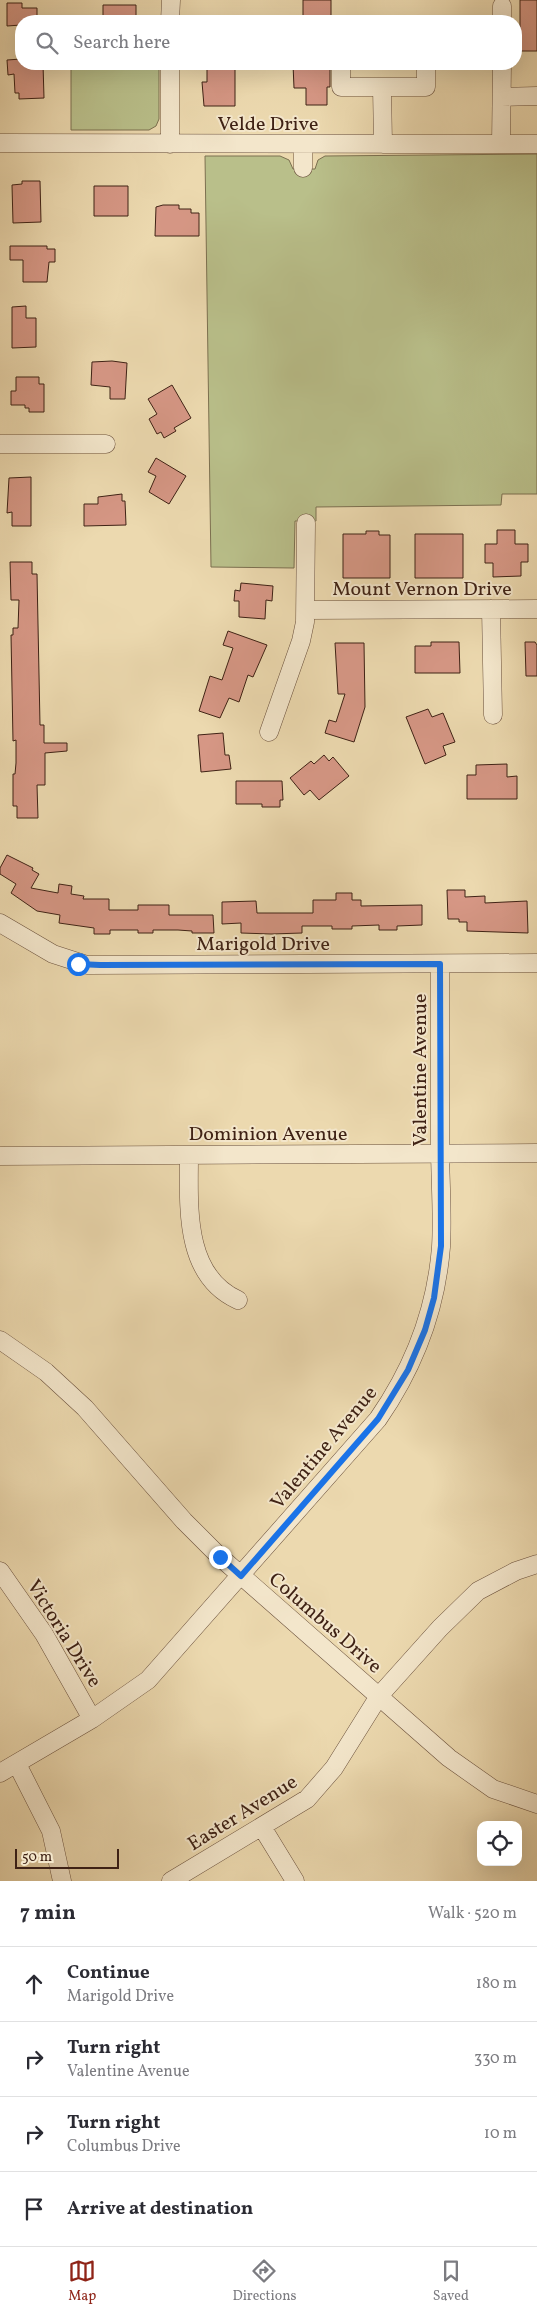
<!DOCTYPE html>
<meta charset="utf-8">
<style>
body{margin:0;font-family:Vollkorn,serif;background:#f7f7f7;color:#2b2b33}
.controls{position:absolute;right:15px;bottom:15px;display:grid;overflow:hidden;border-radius:10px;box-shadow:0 5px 20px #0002}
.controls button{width:45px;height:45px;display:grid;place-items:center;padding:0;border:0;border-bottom:1px solid #e1e1e2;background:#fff;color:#2b2b33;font:25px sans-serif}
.scale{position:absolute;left:15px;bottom:12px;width:104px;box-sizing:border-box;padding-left:5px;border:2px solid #3f2215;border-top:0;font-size:14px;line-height:18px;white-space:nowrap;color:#3f2215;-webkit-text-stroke:4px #f3e6cb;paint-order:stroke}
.stop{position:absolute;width:15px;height:15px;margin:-11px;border:4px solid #1a73e8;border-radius:50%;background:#fff}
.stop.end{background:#1a73e8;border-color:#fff;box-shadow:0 1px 5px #0008}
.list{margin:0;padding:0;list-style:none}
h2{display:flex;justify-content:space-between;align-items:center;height:65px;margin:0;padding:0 20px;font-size:21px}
h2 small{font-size:16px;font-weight:400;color:#7c7c81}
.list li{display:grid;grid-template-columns:32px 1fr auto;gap:15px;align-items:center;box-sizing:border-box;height:75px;padding:0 20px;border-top:1px solid #e1e1e2}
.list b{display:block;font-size:19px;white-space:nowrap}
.list p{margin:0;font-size:16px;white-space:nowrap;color:#7c7c81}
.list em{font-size:16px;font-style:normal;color:#7c7c81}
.icon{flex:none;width:28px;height:28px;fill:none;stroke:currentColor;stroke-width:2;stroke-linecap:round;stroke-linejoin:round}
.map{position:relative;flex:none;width:537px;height:1881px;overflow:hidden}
.search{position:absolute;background:#fff;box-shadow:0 5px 20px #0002;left:15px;right:15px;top:15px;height:55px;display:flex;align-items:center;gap:12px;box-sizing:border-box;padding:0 18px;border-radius:20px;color:#7c7c81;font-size:19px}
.sheet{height:365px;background:#fff}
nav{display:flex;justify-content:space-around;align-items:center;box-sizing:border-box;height:70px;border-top:1px solid #e1e1e2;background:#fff;font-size:14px;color:#7c7c81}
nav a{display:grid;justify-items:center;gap:2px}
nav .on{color:#8f2418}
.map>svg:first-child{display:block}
.green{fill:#b9bf8a;stroke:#7c7050}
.building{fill:#d69785;stroke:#3f2215}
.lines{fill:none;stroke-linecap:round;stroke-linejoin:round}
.minor-casing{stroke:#6a503c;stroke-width:19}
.minor{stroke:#f3e6cb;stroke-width:18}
.route{stroke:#1a73e8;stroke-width:6}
.labels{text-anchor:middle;stroke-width:4;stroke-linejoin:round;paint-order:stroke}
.street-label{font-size:20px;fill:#3f2215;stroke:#f3e6cb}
</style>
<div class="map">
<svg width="537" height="1881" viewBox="0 0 537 1881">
<rect width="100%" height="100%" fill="#ecd9af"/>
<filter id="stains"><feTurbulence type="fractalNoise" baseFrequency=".004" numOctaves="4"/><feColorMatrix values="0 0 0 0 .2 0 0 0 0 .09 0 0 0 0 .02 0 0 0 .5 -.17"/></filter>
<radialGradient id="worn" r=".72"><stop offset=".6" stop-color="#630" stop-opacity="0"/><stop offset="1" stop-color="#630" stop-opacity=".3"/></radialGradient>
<path class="green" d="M71,64H159V119L156,126L149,130H71Z
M537,154V494H502L501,505L316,507V521H295L294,568L211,567L205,156H280L289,160L293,169H315L318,160L325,156Z"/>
<path class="building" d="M303,0H331V21H303Z
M520,0H537V51H520Z
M7,3H22V8H37V21H21V25L7,26Z
M103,5H136V21H103Z
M21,59V64H43L44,98L19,99V93H15L14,74L8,75L7,60Z
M211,64H235V106H204L202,82H207V69H211Z
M293,64H330V87H327V105H306V88H294Z
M22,181H40L41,222L13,223L12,185L22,184Z
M94,186H128V216H94Z
M163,205H179V209H191V213H199V236H155L156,207Z
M10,246H47V249H55V262H49L47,282H23V260H10Z
M26,306V318H36V347L12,348V307Z
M112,361L127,363L125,399H110V387L91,385L92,362Z
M16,377H39V384H44V412H29V408H25V405H11V391H16Z
M172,385L191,418L174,428L176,431L164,438L161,432L157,434L149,419L157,414L148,399Z
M156,458L186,476L169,504L149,492L156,476L148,472Z
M31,477V526H12V512L7,513L9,478Z
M122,494V501H125L126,525L84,526V504H98V497Z
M497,530H515V544H528V562H521V576L493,577V563H485V544H497Z
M366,531H379V535H390V578H343V534H366Z
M415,534H463V578H415Z
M10,562H32V574H37L40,725H44V743H67V751L45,753V785H37L38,818H17V806H13V774H15L16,763V740L13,741L11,635H13V628H18L19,600H11Z
M241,583L273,586L272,601L266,600L265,619L239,617V601H234L235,590L240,591Z
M228,631L267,645L253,677L248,675L239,702L229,698L220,718L199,711L210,676L222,680L233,648L223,645Z
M431,642H459L460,673H415V646H431Z
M525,642H535L537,645V676H526Z
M335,643H364L365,707L354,742L325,733L329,720L336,722L345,694H338Z
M428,709L432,717L443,713L455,742L443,746L446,755L425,764L406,717Z
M223,733L225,755H229L231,769L201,772L198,735Z
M324,755L329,761L333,757L349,776L319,800L310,790L304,795L290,778L311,761L314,764Z
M507,764V777L517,776V799H467V775H476V765Z
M236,781H282L283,800H280V807H262V804H236Z
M7,855L33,868L32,870L39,874L31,888L58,893L59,884L72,886L71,894L84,896L83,899H109V910H138V905H169V915H213L214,933H192V931L178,930H153V933H138V930H110V934H94V928L59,923L60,915L37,911L11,893L16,884L0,874V868Z
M447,890H465V897L485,896V903L527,901L528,933L467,931V922H459V919H448Z
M336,893H352V900H361V906L422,905V925L397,926V930H379V925L352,926V929H332V926H302V933L271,934L241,933V923L222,924V902L256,901L257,913H313V900H336Z"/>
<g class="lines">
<g class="minor-casing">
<path id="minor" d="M502,6V21
M170,21L171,0
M341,64V87H426V64
M382,87L383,144
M502,97L537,96
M0,143L537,144
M170,144V64
M303,144V168
M501,144L502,64
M0,444H106
M491,609L493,715
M306,610L537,609
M269,732L301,641L305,622L306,523
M0,923L53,954L87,965L537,963
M189,1155C189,1205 183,1275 238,1300
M0,1156L537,1153
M0,1340L46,1372L85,1408L184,1521L220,1557L449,1758L493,1789L537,1804
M0,1571L44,1634L92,1719
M17,1764L51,1831L62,1881
M0,1773L92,1719L148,1680L378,1419C414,1367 436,1311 441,1247C443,1214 440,1179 440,1145C440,1085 440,1024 440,964
M262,1827L295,1881
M171,1881L307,1799L334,1768L379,1696L440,1628L478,1591L516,1571L537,1564"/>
</g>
<use href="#minor" class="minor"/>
</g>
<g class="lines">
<path class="route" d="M78,964L100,965L440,964L441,1246L434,1298L425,1330L408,1370L378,1419L241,1576L220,1557"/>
</g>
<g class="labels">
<g class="street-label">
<text x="268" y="130">Velde Drive</text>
<text x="422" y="595">Mount Vernon Drive</text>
<text x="263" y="950">Marigold Drive</text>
<text transform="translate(419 1070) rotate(-90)" y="7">Valentine Avenue</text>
<text x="268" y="1140">Dominion Avenue</text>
<text transform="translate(323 1447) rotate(-50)" y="7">Valentine Avenue</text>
<text transform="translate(326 1622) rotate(41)" y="7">Columbus Drive</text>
<text transform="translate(65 1633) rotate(58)" y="7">Victoria Drive</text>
<text transform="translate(242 1812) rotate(-32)" y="7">Easter Avenue</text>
</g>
</g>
<rect width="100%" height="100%" filter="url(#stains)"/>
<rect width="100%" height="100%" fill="url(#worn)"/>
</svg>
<div class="controls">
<button><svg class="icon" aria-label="locate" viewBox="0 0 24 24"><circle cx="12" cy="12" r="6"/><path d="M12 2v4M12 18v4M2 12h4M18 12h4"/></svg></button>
</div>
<div class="scale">50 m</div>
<div class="stop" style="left:78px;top:964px"></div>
<div class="stop end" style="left:220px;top:1557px"></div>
<div class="search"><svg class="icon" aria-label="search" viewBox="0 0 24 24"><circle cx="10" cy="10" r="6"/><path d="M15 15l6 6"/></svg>Search here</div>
</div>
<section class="sheet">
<h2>7 min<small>Walk · 520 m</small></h2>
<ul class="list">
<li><svg class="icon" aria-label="ahead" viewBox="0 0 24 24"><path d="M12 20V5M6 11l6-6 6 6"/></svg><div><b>Continue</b><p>Marigold Drive</p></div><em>180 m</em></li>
<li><svg class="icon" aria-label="right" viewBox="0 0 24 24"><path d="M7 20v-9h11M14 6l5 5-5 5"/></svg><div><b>Turn right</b><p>Valentine Avenue</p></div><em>330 m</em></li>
<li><svg class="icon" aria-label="right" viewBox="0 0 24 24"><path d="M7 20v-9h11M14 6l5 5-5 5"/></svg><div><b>Turn right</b><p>Columbus Drive</p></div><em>10 m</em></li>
<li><svg class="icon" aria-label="arrive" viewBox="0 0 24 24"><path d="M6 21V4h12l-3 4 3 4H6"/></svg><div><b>Arrive at destination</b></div></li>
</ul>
</section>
<nav>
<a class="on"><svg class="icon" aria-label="map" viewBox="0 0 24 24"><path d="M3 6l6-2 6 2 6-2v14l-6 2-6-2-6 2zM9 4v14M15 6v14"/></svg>Map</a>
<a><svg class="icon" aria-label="directions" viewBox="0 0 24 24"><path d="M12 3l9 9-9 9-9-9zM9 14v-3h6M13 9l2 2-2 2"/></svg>Directions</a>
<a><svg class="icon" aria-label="saved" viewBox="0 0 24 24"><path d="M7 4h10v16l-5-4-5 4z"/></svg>Saved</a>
</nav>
